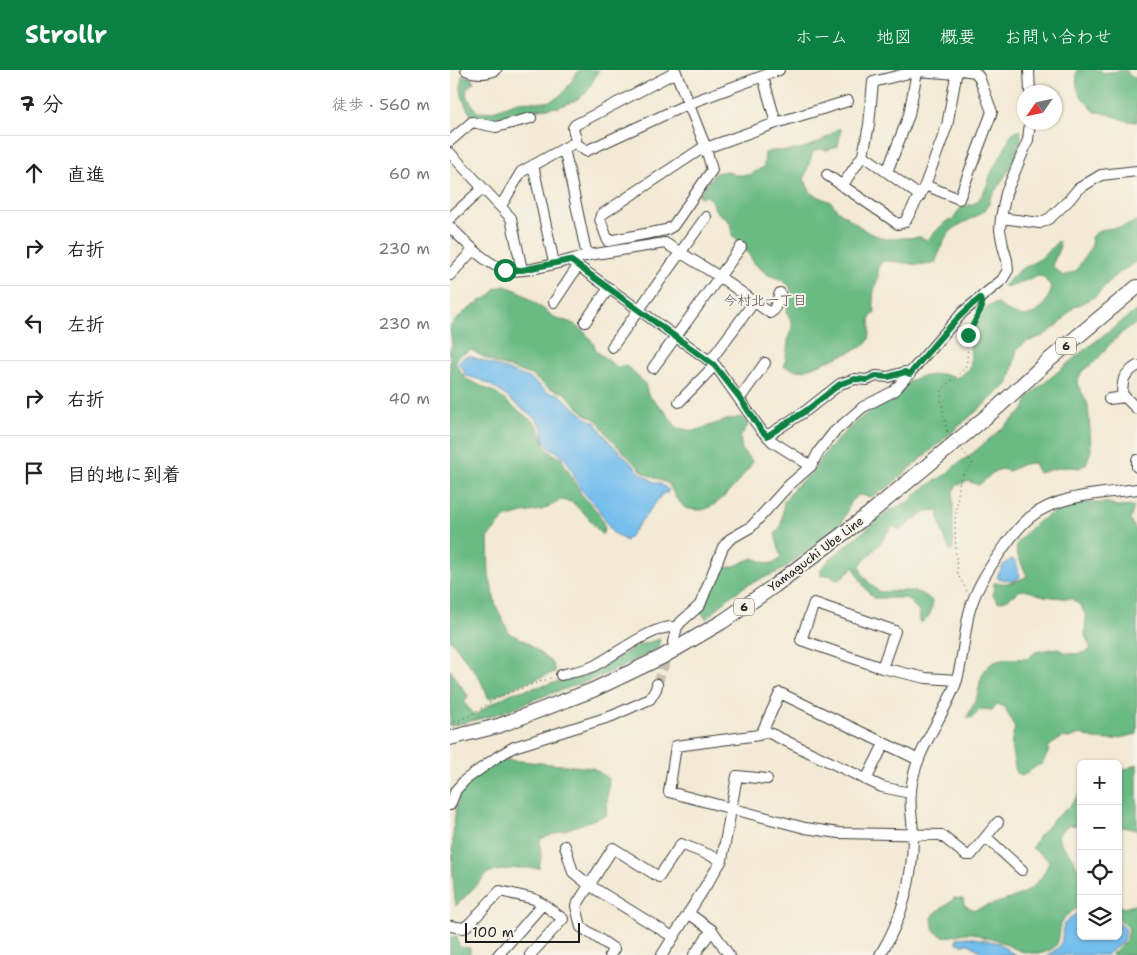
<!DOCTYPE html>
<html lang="ja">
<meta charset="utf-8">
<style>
body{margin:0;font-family:"Shantell Sans","Klee One",sans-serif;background:#f2f2f2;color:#222}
.controls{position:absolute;right:15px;bottom:15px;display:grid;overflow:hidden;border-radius:8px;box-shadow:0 1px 4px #0004}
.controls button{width:45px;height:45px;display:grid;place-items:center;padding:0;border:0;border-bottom:1px solid #e0e0e0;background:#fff;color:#222;font:25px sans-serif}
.compass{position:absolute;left:567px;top:15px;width:45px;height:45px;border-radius:50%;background:#fff;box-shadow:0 1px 4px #0004;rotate:236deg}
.scale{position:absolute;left:15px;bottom:12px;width:115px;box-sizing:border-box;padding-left:5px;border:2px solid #1c1c1c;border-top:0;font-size:14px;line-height:18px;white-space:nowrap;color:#1c1c1c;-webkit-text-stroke:4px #f7f3e8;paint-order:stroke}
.stop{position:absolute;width:15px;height:15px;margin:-11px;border:4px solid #0b8043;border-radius:50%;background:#fff}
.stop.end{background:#0b8043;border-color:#fff;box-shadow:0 1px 5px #0008}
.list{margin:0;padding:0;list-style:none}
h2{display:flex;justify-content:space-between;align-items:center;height:65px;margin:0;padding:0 20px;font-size:21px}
h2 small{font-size:16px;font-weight:400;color:#767676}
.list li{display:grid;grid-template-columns:32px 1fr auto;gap:15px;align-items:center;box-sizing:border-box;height:75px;padding:0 20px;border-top:1px solid #e0e0e0}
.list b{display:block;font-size:19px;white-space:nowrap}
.list em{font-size:16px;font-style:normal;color:#767676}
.icon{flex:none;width:28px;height:28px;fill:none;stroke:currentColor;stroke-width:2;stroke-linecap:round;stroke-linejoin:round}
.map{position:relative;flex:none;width:687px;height:885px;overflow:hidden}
header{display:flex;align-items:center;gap:30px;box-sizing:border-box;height:70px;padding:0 25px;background:#0b8043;color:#fff}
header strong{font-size:24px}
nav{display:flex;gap:28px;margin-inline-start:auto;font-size:18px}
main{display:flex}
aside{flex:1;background:#fff}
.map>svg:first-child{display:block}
.forest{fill:#6aba84;stroke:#436b50}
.water{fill:#74beed;stroke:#486d84}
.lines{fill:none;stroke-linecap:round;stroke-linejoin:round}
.minor-tunnel{stroke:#c8c1b0;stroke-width:10;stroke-dasharray:10 5;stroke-linecap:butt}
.minor-casing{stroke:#3c3b38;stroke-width:12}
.major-casing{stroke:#3c3b38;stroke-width:16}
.path{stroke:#3c3b38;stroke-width:1;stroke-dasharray:1 4;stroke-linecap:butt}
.minor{stroke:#fff;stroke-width:10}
.major{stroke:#fff;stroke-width:14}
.path-bridge{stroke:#3c3b38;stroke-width:1;stroke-dasharray:1 4;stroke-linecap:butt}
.route{stroke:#0b8043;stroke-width:6}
.labels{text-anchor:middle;stroke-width:4;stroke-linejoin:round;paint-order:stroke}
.shield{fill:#f7f3e8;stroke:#5e5c59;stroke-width:1}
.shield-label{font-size:11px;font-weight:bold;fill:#1c1c1c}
.street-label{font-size:12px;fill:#1c1c1c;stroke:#f7f3e8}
.neighbourhood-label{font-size:14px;fill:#574a58;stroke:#f7f3e8}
</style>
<header>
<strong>Strollr</strong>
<nav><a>ホーム</a><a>地図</a><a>概要</a><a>お問い合わせ</a></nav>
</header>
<main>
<aside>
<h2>7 分<small>徒歩 · 560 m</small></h2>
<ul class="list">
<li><svg class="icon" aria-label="ahead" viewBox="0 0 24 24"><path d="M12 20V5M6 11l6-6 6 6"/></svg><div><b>直進</b></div><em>60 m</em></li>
<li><svg class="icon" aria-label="right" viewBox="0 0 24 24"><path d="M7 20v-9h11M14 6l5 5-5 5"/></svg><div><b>右折</b></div><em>230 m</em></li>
<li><svg class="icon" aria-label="left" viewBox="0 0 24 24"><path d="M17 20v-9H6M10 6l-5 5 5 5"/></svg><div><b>左折</b></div><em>230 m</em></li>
<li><svg class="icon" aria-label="right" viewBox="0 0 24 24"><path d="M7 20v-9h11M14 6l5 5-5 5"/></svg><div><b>右折</b></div><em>40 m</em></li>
<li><svg class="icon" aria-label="arrive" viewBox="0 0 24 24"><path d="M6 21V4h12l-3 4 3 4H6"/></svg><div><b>目的地に到着</b></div></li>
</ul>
</aside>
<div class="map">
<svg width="687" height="885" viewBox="0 0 687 885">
<rect width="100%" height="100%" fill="#f7f3e8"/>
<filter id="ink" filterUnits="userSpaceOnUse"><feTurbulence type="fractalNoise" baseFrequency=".02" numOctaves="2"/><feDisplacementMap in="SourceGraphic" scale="10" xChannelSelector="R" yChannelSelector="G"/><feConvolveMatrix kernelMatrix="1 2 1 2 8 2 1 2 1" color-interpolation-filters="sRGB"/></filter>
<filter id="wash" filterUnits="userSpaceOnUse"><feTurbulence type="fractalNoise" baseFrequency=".0096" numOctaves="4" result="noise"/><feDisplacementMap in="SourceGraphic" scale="20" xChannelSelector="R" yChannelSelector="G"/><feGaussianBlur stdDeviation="1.12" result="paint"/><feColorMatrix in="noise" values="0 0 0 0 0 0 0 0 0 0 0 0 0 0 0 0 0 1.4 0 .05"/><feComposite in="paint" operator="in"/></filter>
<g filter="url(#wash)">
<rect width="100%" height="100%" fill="#f3ead5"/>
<path class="forest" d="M129,0H149L136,23L124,31L109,37L88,39L80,45L34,57C22,52 12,32 11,19C11,15 12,10 12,6L21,7L24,12L17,18L16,25L27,42C42,44 54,36 69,32C77,30 87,33 96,32C115,28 119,13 129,0Z
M627,0H651L653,3L676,0L680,6L687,9V52C672,52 660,42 645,42C630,24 625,25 627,0Z
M387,59H391L388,76L377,80L369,79L363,82L354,109L361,123L381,132L387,140L419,163L436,169L470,167L477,170L495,152L503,150C514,128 518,141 529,129C536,122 538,110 542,101C549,88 557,77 562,63L570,60C576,76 552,112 542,125C539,129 540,135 536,139C526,149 510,152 500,162C493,169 489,184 485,193C467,198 450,190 433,191L428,197C430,210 423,217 423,230C423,234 425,238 425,242L420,248C420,257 422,268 415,275C411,278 359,299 353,300C346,301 340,298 334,296C336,288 337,281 338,272C339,258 348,257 336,243L342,224L339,215L330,209L318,205L304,193L296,180L282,165L280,152L266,141L262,131L257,126L251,127L248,125L265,103L277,101L285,105H299L314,97L315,83C324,80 326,81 335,81C354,80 374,72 387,59Z
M687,150V191L662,208L646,226L624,237L607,256L593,266L576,272L567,279L559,313L436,419L421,427L409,425L401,431L391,455L332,500L297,515L278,528L257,549L251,543L265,508L272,498L282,497L303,488L319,494L328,491L331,487L325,464L331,456L334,431L345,417L361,403L379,378L400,357L432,331L444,330L460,311L469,307L491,304L507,308L519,299L521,292L520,270L525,258L537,237L547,233C559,244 576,252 590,239C595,235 598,227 601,222L600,215L592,206C577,206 569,218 553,216L568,201L590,189L608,171L610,176L602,196L613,206L626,201L642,175L641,167C655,153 670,163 687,150Z
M55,216L69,221L108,250C123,249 143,266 146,281L167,297L176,296L187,305L195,314L198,325L214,340L227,358L244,361L276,350L292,347L298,355L290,367L292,380L303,392C292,407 271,437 251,440C246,440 240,439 235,438L226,428L219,414L194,403L159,367L148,351L134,343L115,323L99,318L81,305L45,293L21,280L10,285L5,292L14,308L44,322L86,354L92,365L94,375L100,382L111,388L131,424L148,442L155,458L152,465L136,445L122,432L110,430L92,440L73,443L55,448L38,467L39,505L46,536L59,563L77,572L103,594L105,602L67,616L39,629L29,607L0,569V280L2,275L0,256L13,243L32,230L39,227L46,218Z
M687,240V253L674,261L659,275L646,291L632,301L627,312L638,335L640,360L641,381L636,394L629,398C615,395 603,399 589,403L584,393L573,394L559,401C543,395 541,408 528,415L518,411L506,416L503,423V480L500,481C496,471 487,450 489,441C474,438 463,452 450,460L442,456L429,475L410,495C411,508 420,513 429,522C449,522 467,516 482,531C483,541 479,549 470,553L469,541L456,528H424C414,519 410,509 404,497C397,501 394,507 389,510L379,505L371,506V499L380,489L438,441L460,431L469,421L495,405L506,395L524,382L574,340L579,326L629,284Z
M627,433H659L669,437L684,436L680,450L687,462V664L661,670L644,669L631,664L618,668L613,667L599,676L598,683L592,694C583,696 579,704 571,706L566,703C564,689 558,672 565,659L555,637L547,634L542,640L531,639L522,648L517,647C520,641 524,635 526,629C529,622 529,614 532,606C539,587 560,588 578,589L585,582L607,578C617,585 631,586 641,579L635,565L636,546L631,536L622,529L594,526L575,520L569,521L558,529L548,532L543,525L544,513C557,514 566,513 577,506L567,484L566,475C584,450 599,444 627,433Z
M210,569L208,578L172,597L135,612L91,627L42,646L0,656V600L18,626L14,633L25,645L41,634L62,623L133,606L190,575Z
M49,689L143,698L159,709L156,745L90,769L91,788L89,798H66L39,802L6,836C1,805 0,744 12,718C21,708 38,698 49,689Z
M687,694V760L668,756V703Z
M631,722V756L619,755L608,764L609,771L623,788L627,798L631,800V836C625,840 616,844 613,850C604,863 617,875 593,883C572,885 564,878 547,870C543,868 537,869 533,867C529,866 526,863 522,863C511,861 499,871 489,864C482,861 483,854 482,848C489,836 496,838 504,828L513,829L514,835L524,840C555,829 590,827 599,790L582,778L589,766L604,749L618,738Z
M687,834V885H661L676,870L679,858L668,849V835L674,838Z
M7,866L9,877L20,878V883L19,885H0V867Z"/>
<path class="water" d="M20,286L81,309L97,322L109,324L136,348L146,353L157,369L192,404L204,412L211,414L219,420L217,423H213L176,471L162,462L148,438L130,419L121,398L116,390L106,381L98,377L94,371L93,358L86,349L44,317L31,310L13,305L15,301L8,293L12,288Z
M562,489L566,492L570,507L564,511L549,509L547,507L554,494Z
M631,839V866H668V852L676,859L673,871L657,885H597C616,875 610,873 614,854Z
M519,867L549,873L560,882L567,885H536L519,874H511L506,872L507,868Z"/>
</g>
<g filter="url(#ink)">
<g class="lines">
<path class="minor-tunnel" d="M207,614L219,582"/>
<g class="minor-casing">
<path id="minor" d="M16,0C27,4 35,4 46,0
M225,0L256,78L262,100L223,156L216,160L158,171L150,149L151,145L251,79L256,78L326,53L398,31
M579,0L580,22
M313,7L326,53
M0,71L22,52L46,57L81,48
M127,74L123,58L125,55L226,2
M114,78L137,186
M0,83L61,148L72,200
M413,85L470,126
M83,95L104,193
M437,102L459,45L467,1
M377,105L448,154L455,152L475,115L497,56L507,0
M475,115L509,129L542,42L529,7L525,2L511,0
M392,116L413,85L419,55L423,12L467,1L507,4
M51,136L71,102L122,74H127L136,81L240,33L329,0
M0,148L33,118
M551,148L590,153L600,148L619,130L628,119L651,105L687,101
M0,157C16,172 32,191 53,199C70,206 120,189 139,185C164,181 190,177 215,173L270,207L320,243L324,240L330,223
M120,190L265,295L311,360L323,372L361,396
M0,205L23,180
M104,232L128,196
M135,252L159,218
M162,277L256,147
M260,291L304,232
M203,298L291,177
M672,327C673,310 671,306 687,296
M290,328L315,293
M659,329L675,327L687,339
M229,332L265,295
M317,366L357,340L390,314L405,309L417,310L426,306L438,307L455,302L460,304
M687,390V397
M364,533L445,561L432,598L351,570Z
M223,572L227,557L231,552L250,535L273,477L280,469L301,457L338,416L361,396L369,381L384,362L413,337L444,321L513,242L552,210L558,200L557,190L553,176L550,160L551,148L556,123L578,70L580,52
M432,598L476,608L507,610
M111,605C122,602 134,601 144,596C165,585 204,554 227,557
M313,660L432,717L460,723
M469,690L330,623L313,660L309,665L226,676L219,722L355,758L389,763L491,765L516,785H521L548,752
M416,710L434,674
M0,735L6,720L15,710L47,687L64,677L162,646L200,629L206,619L207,614
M536,767L572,800
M115,776L123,802L139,815L223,867
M238,843L262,860L279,885
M0,856L14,858L21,852L50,821L84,829L93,834L48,885
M80,885L113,849L93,834
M160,885L164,879L131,857L126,836L163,778L209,807L231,774L272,790
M212,885L272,790L287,706L317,709
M244,885L262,860
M430,885C452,849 463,809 463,766C463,751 459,736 461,721C464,681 494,648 507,610C513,588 514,565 519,543C525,520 536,502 550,483C558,471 568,458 579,448C609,424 651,424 687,419"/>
</g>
<g class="major-casing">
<path id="major" d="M0,668L48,656L143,620L212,587L272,552L324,516L419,444L548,337L598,291L687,217"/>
</g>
<path class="path" d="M497,361L491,330L492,320L497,314L515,298L517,291L518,265L532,238
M517,521L508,505L506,487L505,450L510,408L523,394L518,387
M0,654L19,646L50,626L103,607"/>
<use href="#minor" class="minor"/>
<use href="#major" class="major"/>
<path class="path-bridge" d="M497,361L518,387"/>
</g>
</g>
<g class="lines" filter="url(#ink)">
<path class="route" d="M55,200H72L120,190L264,295L290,328L311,360L317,366L357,340L390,314L405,309L417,310L426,306L438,307L455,302L460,304C482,277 503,250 530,228L532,237L518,265"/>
</g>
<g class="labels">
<g class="shield">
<rect x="606" y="267.5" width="20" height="17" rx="4"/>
<rect x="284" y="528.5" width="20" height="17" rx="4"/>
</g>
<g class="shield-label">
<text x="616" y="280">6</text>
<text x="294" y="541">6</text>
</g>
<g class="street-label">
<text transform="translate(366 484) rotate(-37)" y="4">Yamaguchi Ube Line</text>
</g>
<g class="neighbourhood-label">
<text x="315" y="235">今村北一丁目</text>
</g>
</g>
</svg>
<div class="controls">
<button>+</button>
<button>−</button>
<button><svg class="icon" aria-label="locate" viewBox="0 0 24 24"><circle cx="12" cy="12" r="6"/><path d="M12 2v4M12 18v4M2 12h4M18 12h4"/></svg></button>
<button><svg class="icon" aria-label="layers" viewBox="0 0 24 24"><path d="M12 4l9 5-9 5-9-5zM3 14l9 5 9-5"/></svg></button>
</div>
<svg class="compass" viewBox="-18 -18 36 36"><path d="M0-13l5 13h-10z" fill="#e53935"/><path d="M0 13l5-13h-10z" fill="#767676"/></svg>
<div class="scale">100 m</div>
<div class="stop" style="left:55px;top:200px"></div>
<div class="stop end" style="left:518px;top:265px"></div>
</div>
</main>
